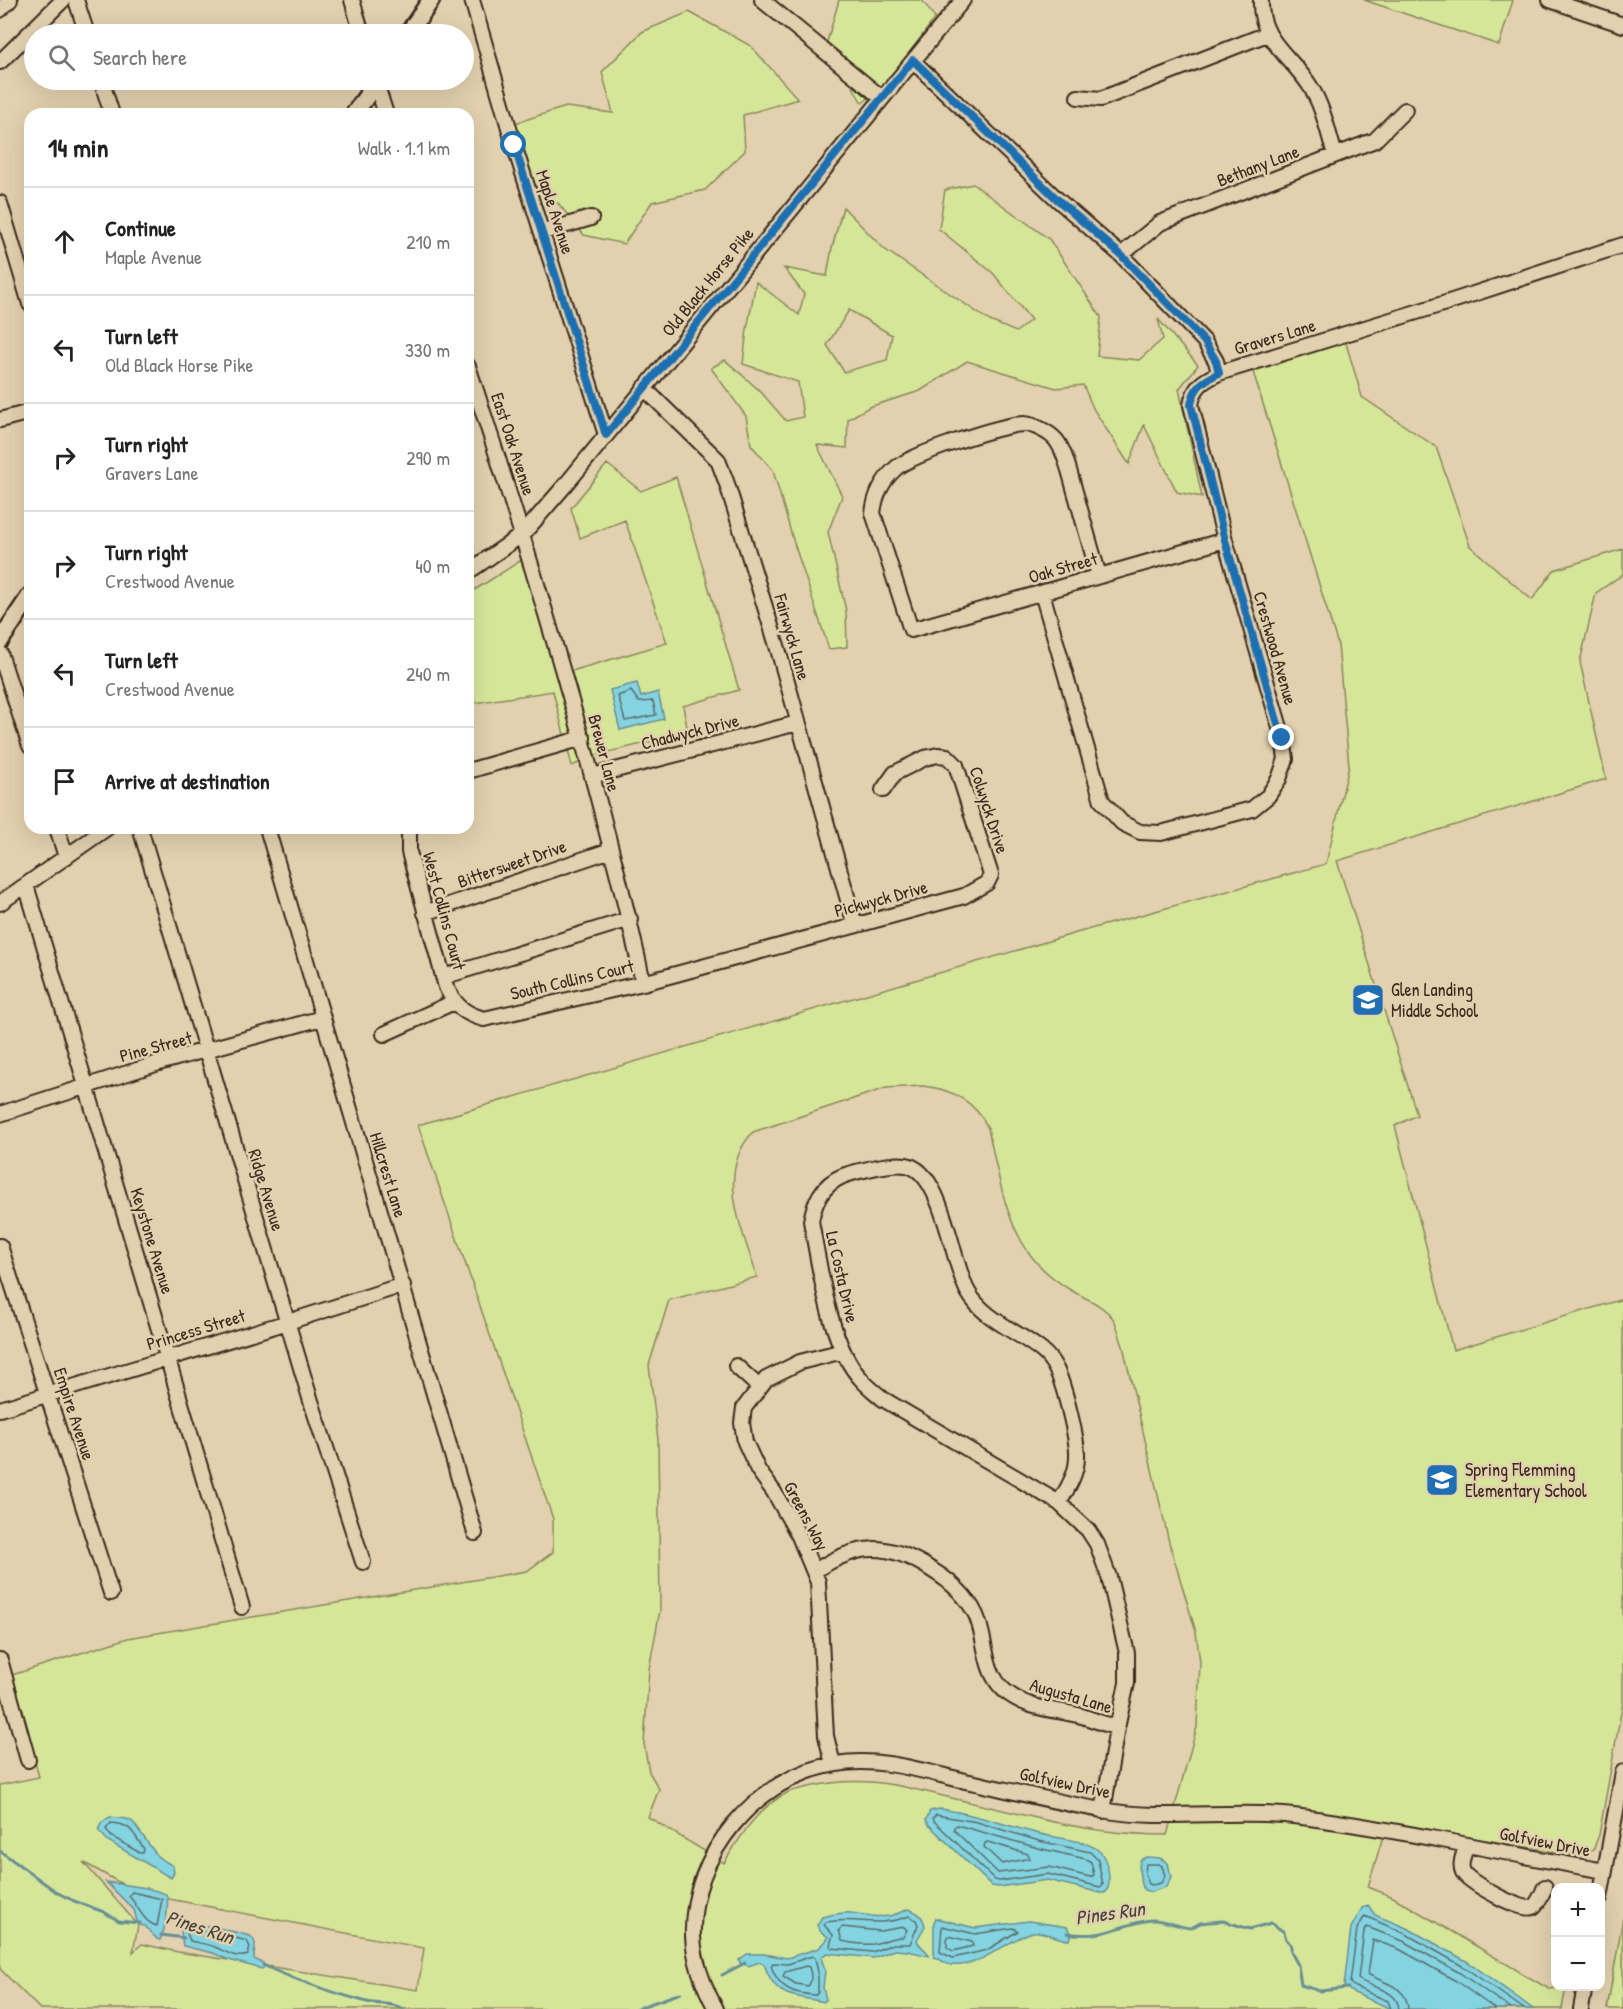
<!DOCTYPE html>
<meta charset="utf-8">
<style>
body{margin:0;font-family:"Patrick Hand",sans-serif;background:#f2f2f2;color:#222}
.controls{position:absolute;right:18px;bottom:18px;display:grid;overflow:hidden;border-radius:12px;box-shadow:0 6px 24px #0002}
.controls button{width:54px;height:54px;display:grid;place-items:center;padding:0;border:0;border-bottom:2px solid #e0e0e0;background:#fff;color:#222;font:30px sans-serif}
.stop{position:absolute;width:18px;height:18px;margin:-14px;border:4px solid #1f6fb2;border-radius:50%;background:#fff}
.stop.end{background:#1f6fb2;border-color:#fff;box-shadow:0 2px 6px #0008}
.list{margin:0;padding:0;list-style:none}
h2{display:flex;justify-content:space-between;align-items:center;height:78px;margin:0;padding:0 24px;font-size:26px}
h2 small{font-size:20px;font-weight:400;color:#767676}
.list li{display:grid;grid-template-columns:39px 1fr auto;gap:18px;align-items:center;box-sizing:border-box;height:108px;padding:0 24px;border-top:2px solid #e0e0e0}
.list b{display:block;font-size:22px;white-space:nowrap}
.list p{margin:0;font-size:20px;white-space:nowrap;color:#767676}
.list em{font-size:20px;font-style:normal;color:#767676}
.icon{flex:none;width:33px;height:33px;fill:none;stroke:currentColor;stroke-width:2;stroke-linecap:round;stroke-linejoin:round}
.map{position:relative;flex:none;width:1623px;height:2009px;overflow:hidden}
.search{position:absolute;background:#fff;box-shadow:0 6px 24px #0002;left:24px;top:24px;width:450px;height:66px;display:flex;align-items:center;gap:15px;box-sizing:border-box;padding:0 21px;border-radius:33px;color:#767676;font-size:22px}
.panel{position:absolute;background:#fff;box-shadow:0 6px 24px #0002;left:24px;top:108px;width:450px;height:726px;border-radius:18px}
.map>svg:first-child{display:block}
.green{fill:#d6e699;stroke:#88885c;stroke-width:1.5;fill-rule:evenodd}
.water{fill:#84d3e1;stroke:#678f93;stroke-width:1.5}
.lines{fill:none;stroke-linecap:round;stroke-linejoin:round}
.shore{stroke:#586e6c;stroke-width:1.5}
.stream{stroke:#678f93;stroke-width:3}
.minor-casing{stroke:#3b2a1e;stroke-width:18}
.major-casing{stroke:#3b2a1e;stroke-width:21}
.minor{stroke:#e2d0ae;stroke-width:14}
.major{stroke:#e2d0ae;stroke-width:16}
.route{stroke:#1f6fb2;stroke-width:8}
.labels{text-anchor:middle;stroke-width:5;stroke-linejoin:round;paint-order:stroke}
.street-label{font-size:18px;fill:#3b2a1e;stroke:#e2d0ae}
.poi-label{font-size:18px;fill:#3b2a1e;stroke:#e2d0ae;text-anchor:start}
.water-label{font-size:20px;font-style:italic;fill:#46433b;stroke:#e2d0ae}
</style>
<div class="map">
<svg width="1623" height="2009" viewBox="0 0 1623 2009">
<rect width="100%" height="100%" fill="#e2d0ae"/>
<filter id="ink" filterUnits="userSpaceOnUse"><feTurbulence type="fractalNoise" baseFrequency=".0167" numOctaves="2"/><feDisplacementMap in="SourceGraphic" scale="12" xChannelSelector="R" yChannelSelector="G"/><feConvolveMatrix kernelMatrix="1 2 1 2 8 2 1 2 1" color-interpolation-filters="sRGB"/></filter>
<g filter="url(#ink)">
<path class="green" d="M839,0H922L935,18L885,86L862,103L827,42Z
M1364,0H1513L1499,45Z
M689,12L751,46L798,99L743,115L745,151L705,190L652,202L624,244L584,235L558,203L540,206L515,123L566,107L613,113L602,72L642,32Z
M973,184L1049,239L1101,317L1097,356L1139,360L1163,339L1158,319L1198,365L1179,389L1202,497L1177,492L1144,425L1129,464L1094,410L1083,385L1056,388L967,361L920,391L869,407L848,419L847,448L817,445L842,496L828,532L846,611L847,647L829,649L794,543L773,470L751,445L746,416L711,368L725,360L760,391L786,421L803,417L798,382L743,364L747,329L756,282L799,315L804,294L784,268L827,276L832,248L843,207L884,249L990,321L1016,332L1031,320L993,273L939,229L945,190ZM849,310L892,335L887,360L844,372L827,345Z
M1345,340L1362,397L1436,447L1470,546L1532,600L1554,570L1623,549V574L1596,593L1580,662L1606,779L1337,861L1417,1115L1395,1126L1453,1350L1623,1299V1701L1599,1835L1593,1850L1582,1856L1311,1811L1310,1818L1385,1829L1368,1887L1393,1897L1549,1989L1566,1987L1562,2009H40L0,1969V1785L39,1777L12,1675L128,1638L527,1571L553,1552V1519L418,1125L1090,929L1326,864L1349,766L1338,645L1251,365ZM923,1086C952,1089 975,1101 988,1128C998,1173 1005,1226 1036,1262C1046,1273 1059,1283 1072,1291C1087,1299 1104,1305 1114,1320C1118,1327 1120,1338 1123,1346L1169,1542L1196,1632L1200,1662L1197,1727L1167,1835C1121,1835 1076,1828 1032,1817C1002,1810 973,1803 943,1796C896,1784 857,1775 809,1787C802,1789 793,1790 787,1793C758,1807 740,1837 724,1863L648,1817L659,1789L649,1772L644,1744L649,1669L660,1610L658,1440L649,1365L669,1300L757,1277C743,1230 714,1174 753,1132L886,1088ZM83,1862L138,1893L424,1948L418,1990L178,1952L142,1944L133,1952L138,1925Z
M607,464L641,491L676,477L739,690L683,706L688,733L596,755L572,766L553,691L468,704V594L525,558L565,673L667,643L625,520L580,538L571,508Z
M1623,1918V2009H1607Z"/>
<path class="water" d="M637,683L641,697L658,692L664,719L620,730L610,690Z
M940,1809C974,1813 1006,1826 1040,1834C1056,1838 1086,1840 1098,1850C1108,1858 1113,1884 1105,1893H1101L1048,1880L998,1887L992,1886L929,1825L926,1820L930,1811Z
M110,1817L127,1819L133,1822L158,1857L173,1866L174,1873L171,1878L108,1841L98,1830L102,1822Z
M1146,1857L1160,1858L1168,1863L1171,1877L1166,1887L1151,1892L1144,1890C1140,1879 1138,1872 1140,1860Z
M106,1882L147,1888L166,1894C170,1902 165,1931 160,1940L157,1939L145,1926L138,1925L134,1910Z
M1368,1905L1375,1915L1409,1929L1468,1962L1533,2009H1391L1352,1992L1344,1986L1351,1928L1362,1908Z
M908,1909C918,1912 923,1916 925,1926L917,1940C919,1948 926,1947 929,1956L908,1951L894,1950L873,1958L827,1953L821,1957L825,1971L823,1988L826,1999L824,2002C793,1995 776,2000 764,1964L760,1962L748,1966L740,1963L739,1960L747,1954H764L787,1958L819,1948L828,1937L820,1931L817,1925L822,1917C832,1915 841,1912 851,1913C875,1916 885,1921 908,1909Z
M936,1918L975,1928L1029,1921L1067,1927L1071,1934L1069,1940C1057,1939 1042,1930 1033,1932C1008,1939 979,1969 951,1965C946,1964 940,1959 934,1957V1922Z
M189,1923L215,1927L250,1936C259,1943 253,1951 254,1959L263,1963L265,1966L262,1969L229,1960L213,1953L183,1946L181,1931L183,1924Z"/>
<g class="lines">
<path class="shore" d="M631,691L639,702L653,701L656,715L625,721L618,696Z
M936,1815L977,1822L1039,1841L1090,1852L1098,1860L1103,1885L1100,1887L1048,1874L999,1881L995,1880L934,1821L933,1818Z
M111,1823C133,1825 132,1832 144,1849L143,1853H140L111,1836L106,1829Z
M957,1825L1038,1848L1086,1859L1091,1862L1094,1875L1090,1877L1049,1867L998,1873L954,1830V1827Z
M988,1842L1028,1854L1030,1858L1002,1864L984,1847L985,1843Z
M1146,1864H1158L1162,1866L1165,1876L1161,1883L1152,1885L1149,1884L1145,1874Z
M132,1892L162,1899L157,1926C143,1922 139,1907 129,1896Z
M909,1916L916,1920L918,1925L910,1944H893L872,1952L832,1948L830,1945L833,1935L824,1925L826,1922C858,1916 876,1929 909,1916Z
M942,1926L975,1934L1013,1928L1018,1931L987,1950L953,1958L940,1952Z
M842,1927L880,1931L904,1927L907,1930L903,1937C891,1937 884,1942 873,1944C863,1945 851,1943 842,1941L839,1930Z
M189,1929L213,1932L247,1941L250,1947L248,1955C236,1959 226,1952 215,1947C207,1944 198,1943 190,1941L187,1933Z
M949,1936L972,1942L973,1946L953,1951L947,1947V1939Z
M812,1956L815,1958L818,1972V1992L816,1995C793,1994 779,1989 771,1966L773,1963L788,1964Z
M806,1966L809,1967C811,1973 813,1981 808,1986L796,1984L783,1976L785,1972Z
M1391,2009L1388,2001L1355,1987L1350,1983L1357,1929L1365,1916L1406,1934L1464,1967L1524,2009
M1399,2009C1398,1989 1371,1988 1358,1979L1364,1931L1367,1927L1403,1941L1460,1973L1511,2009
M1408,2009C1407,1985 1384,1984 1368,1974L1373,1940L1399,1949L1456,1981L1495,2009"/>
<path class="stream" d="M0,1851L58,1893L74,1901L104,1912L119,1921L140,1923
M1067,1933C1103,1939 1113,1927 1145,1921C1161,1917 1176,1927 1191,1928L1200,1923L1209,1922L1223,1921L1250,1929L1271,1923L1284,1932L1286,1939L1291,1945V1952L1298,1965L1301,1985L1320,1991L1348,1988
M161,1935L184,1938
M263,1965C296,1981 331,1992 367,2002C378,2005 393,2002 403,2009
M722,1975L745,1963
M635,2009L681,1993"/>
<g class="minor-casing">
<path id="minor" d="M76,0L87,34
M352,0L362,34
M472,0L514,145L606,435
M762,0L882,98
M1261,0C1259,40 1291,56 1310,86C1323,106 1328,132 1335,155
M1550,0L1623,25
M0,10L10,0
M913,61L1058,200L1121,255L1204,341L1216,361L1219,373
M0,62L63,0
M101,80L112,114
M375,80L386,114
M1078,97L1101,99L1267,34
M0,203L30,304
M543,232L591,218
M1121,255L1160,223L1375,140L1405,110
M468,366C516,512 561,658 600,806C615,865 631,923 643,983
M644,388L718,460L727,484L778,649L855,925
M0,420L30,412
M468,572L523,534L568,482L963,0
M1099,576C1091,547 1082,517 1074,488C1070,474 1065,451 1056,440C1050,433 1034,424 1024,424C1003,424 909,455 895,469C882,481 875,496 873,513L911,630L1225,540
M1042,593L1102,801L1122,823L1140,832L1161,833L1252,809L1268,796L1279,779L1286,759L1283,738L1225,540L1191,405C1194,386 1203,381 1219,373L1446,303L1623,245
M0,653L30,746
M468,771L583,738
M592,776L798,723
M57,828L66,857
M140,828L310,1398L363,1562
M267,828L475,1533
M409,828V852L446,987C455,1005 464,1014 484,1019L643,983L964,896L987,883L991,875L956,765L947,756L938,755L925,758L895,773L883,790
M26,885L242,1607
M0,903L107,828
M425,913L611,850
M443,977L630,919
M384,1034L454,1002
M0,1114L162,1062L322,1018
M0,1246L111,1593
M736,1366L759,1387
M0,1409L288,1322L403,1285
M1059,1503C1067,1489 1077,1474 1077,1457C1078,1441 1064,1384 1056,1369C1053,1363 1047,1355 1042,1351C1018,1331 984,1320 968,1292C952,1264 943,1171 906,1165C889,1163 868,1169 852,1173C827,1179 815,1197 811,1221C820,1267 829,1346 862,1380C868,1387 876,1393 883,1399L1059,1503L1088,1530L1097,1544L1109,1577L1127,1653V1683L1117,1728L1103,1811
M815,1571C858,1542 889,1542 932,1570C950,1581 967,1596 976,1615C987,1640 983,1672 1005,1691C1028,1710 1055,1709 1082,1716C1094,1720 1105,1724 1117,1728
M0,1660L28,1760
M833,1764L826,1736L818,1582L799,1536L774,1492L758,1470L745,1442L742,1423L744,1408L766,1379L800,1362L843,1351
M1467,1845C1464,1853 1459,1864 1463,1872C1468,1882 1523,1913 1533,1907C1539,1903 1542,1893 1545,1887
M1600,1898L1623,1772
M716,2009C704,1987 694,1962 693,1936C690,1855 757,1776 836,1764C879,1757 919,1770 961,1780C1008,1790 1055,1802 1102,1810C1162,1821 1223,1810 1284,1815C1335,1820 1386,1830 1437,1839C1493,1850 1549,1861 1605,1871
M1581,2009L1585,1986"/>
</g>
<g class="major-casing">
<path id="major" d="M408,34L431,0
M354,114L378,80
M0,641L30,596"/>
</g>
<use href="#minor" class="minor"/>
<use href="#major" class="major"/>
</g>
</g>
<g class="lines" filter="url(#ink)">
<path class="route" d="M514,145L606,435L913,60L1058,200L1121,255L1204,341L1216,361L1219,373C1203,381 1194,386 1191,405L1225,540L1282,738"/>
</g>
<defs>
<g id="school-square" transform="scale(1.725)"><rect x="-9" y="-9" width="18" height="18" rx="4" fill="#1f6fb2" stroke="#e2d0ae"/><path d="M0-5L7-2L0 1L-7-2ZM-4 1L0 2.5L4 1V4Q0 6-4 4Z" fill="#fff"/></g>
</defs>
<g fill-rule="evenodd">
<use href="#school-square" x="1368" y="1000"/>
<use href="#school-square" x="1442" y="1480"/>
</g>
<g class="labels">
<g class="street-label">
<text transform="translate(1258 166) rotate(-21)" y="6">Bethany Lane</text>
<text transform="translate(555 212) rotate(72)" y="6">Maple Avenue</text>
<text transform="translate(708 282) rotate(-51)" y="6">Old Black Horse Pike</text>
<text transform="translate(1275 337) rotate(-17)" y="6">Gravers Lane</text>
<text transform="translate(513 444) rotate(72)" y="6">East Oak Avenue</text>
<text transform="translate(1063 568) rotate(-16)" y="6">Oak Street</text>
<text transform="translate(792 637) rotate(74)" y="6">Fairwyck Lane</text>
<text transform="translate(1275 648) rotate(74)" y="6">Crestwood Avenue</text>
<text transform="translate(690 732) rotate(-14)" y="6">Chadwyck Drive</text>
<text transform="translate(604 753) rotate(75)" y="6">Brewer Lane</text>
<text transform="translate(989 810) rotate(72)" y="6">Colwyck Drive</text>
<text transform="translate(512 864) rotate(-19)" y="6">Bittersweet Drive</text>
<text transform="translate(881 899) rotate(-15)" y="6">Pickwyck Drive</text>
<text transform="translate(444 911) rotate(75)" y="6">West Collins Court</text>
<text transform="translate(572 980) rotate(-13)" y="6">South Collins Court</text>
<text transform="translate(156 1047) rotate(-15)" y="6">Pine Street</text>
<text transform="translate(388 1175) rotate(73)" y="6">Hillcrest Lane</text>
<text transform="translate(266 1190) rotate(73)" y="6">Ridge Avenue</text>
<text transform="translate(152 1241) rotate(73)" y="6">Keystone Avenue</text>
<text transform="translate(842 1277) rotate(77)" y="6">La Costa Drive</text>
<text transform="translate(196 1330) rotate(-17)" y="6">Princess Street</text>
<text transform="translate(74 1414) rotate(72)" y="6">Empire Avenue</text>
<text transform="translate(806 1516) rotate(62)" y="6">Greens Way</text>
<text transform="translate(1071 1696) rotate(16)" y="6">Augusta Lane</text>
<text transform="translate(1065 1783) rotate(12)" y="6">Golfview Drive</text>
<text transform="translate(1545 1842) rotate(11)" y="6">Golfview Drive</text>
</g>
<g class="poi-label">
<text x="1391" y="996">Glen Landing<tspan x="1391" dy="21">Middle School</tspan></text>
<text x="1465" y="1476">Spring Flemming<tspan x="1465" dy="21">Elementary School</tspan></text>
</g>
<g class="water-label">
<text transform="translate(1110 1913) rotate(-8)" y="7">Pines Run</text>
<text transform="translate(200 1927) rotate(18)" y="7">Pines Run</text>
</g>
</g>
</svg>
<div class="controls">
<button>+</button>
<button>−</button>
</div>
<div class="stop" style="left:514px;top:145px"></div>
<div class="stop end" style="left:1282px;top:738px"></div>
<div class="search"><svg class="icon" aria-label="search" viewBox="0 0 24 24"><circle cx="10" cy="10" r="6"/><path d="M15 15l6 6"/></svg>Search here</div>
<section class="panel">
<h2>14 min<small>Walk · 1.1 km</small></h2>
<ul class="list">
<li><svg class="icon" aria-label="ahead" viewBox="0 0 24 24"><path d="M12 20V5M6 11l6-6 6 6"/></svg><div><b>Continue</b><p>Maple Avenue</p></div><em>210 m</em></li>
<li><svg class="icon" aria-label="left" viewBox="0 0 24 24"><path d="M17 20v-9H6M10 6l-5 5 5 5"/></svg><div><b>Turn left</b><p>Old Black Horse Pike</p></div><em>330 m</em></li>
<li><svg class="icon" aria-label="right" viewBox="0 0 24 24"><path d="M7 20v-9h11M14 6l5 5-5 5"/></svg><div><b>Turn right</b><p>Gravers Lane</p></div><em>290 m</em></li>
<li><svg class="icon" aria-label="right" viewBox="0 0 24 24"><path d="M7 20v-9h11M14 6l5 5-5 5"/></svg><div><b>Turn right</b><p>Crestwood Avenue</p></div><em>40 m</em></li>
<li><svg class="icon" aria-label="left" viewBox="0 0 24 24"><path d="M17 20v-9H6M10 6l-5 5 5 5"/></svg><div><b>Turn left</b><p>Crestwood Avenue</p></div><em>240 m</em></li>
<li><svg class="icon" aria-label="arrive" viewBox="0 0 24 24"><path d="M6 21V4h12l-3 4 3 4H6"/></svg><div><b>Arrive at destination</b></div></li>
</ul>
</section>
</div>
